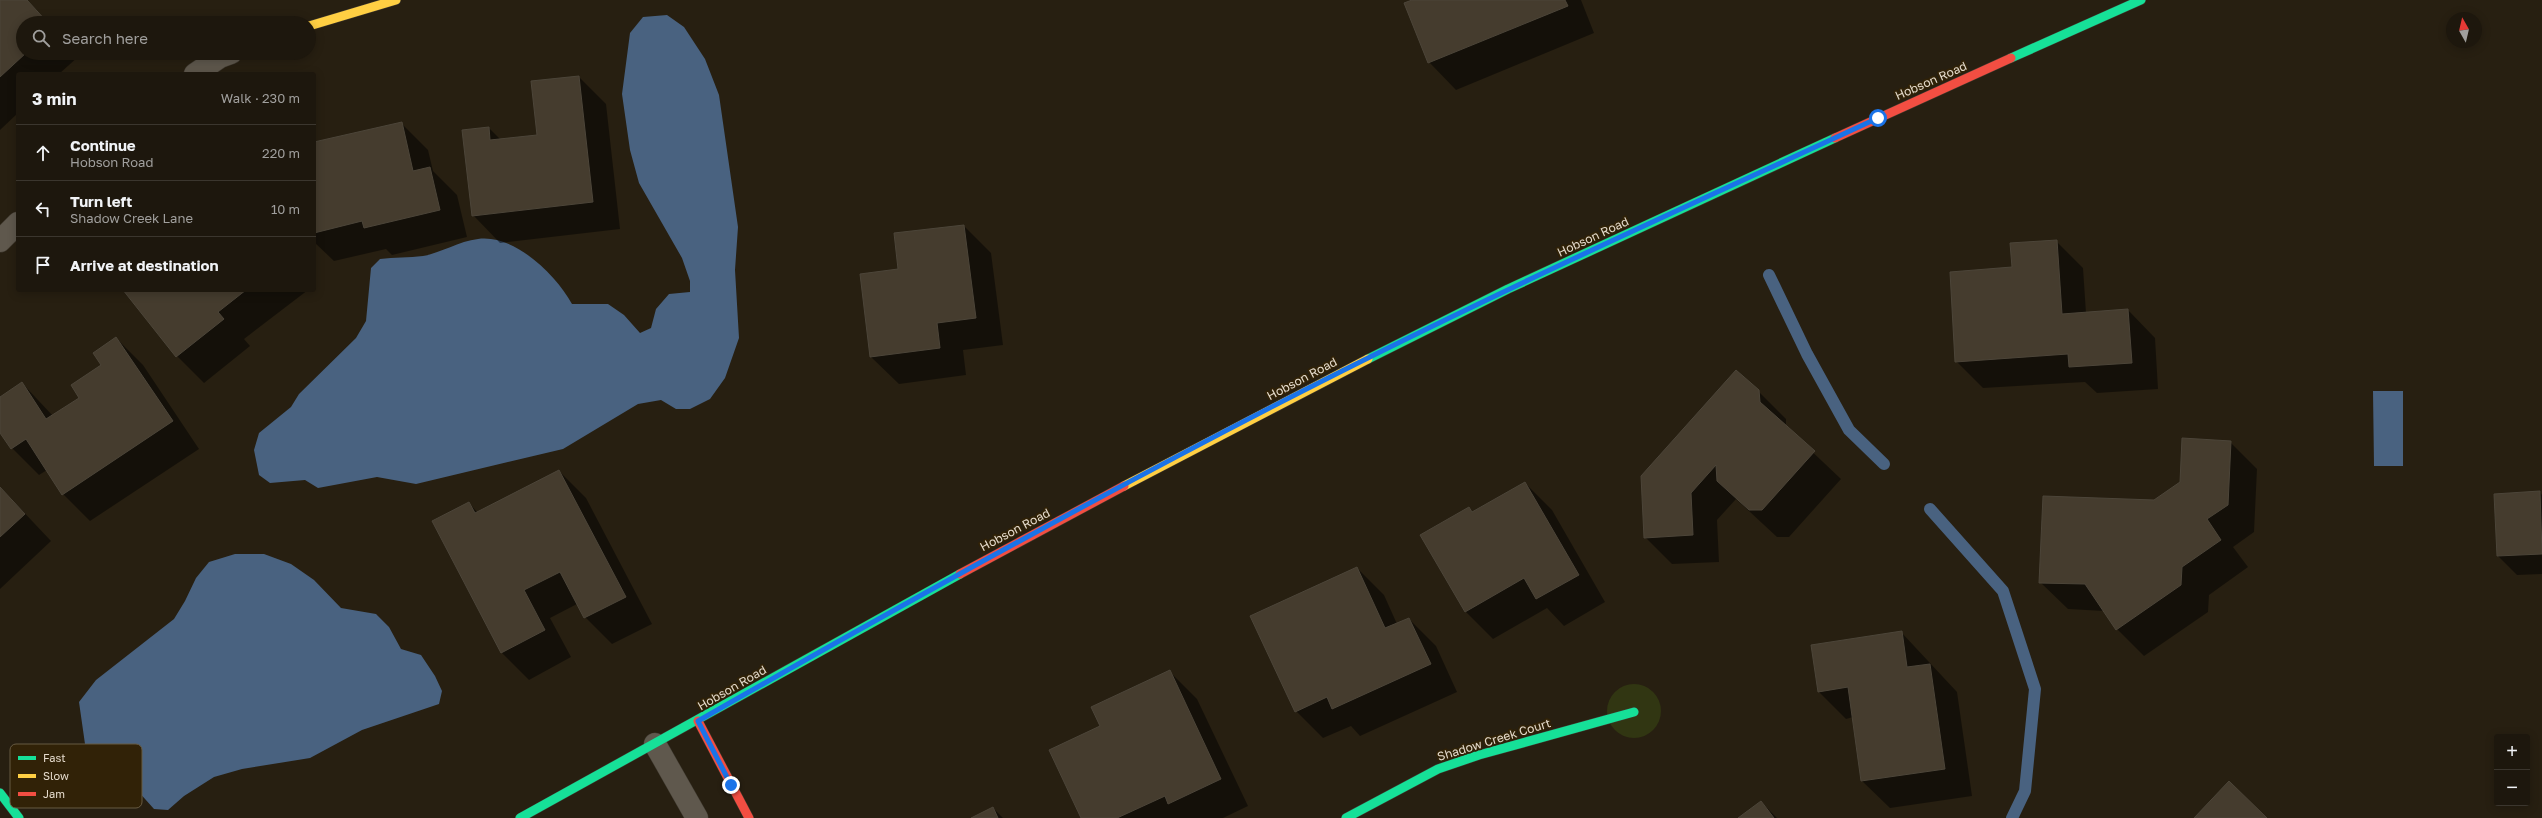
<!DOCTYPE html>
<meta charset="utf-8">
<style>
body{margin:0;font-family:"Golos Text",sans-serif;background:#2a241b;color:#f1f3f6}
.controls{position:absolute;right:12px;bottom:12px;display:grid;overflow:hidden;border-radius:4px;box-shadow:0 2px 10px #0003}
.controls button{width:36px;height:36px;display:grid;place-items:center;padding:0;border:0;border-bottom:1px solid #3b362e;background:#1d170d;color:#f1f3f6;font:20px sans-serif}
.compass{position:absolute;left:2446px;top:12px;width:36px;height:36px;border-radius:50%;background:#1d170d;box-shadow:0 2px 10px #0003;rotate:352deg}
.stop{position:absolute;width:12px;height:12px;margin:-9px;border:3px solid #1a73e8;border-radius:50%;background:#fff}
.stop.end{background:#1a73e8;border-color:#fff;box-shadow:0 1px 4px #0008}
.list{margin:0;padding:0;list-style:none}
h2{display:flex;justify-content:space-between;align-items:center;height:52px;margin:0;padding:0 16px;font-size:17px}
h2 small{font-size:13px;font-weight:400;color:#a09f9d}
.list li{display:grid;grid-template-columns:26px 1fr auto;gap:12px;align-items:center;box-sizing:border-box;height:56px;padding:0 16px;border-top:1px solid #3b362e}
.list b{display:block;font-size:15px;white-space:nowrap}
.list p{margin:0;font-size:13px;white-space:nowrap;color:#a09f9d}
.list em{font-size:13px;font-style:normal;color:#a09f9d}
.icon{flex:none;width:22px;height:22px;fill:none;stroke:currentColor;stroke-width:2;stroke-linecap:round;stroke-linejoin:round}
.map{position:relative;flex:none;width:2542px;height:818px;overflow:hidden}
.search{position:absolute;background:#1d170d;box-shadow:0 2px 10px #0003;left:16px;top:16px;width:300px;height:44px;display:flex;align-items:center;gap:10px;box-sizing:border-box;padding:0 14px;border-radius:22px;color:#a09f9d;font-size:15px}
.panel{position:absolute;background:#1d170d;box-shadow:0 2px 10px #0003;left:16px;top:72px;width:300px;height:220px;border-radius:4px}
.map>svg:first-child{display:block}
.green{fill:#313612}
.water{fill:#496280}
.shadow{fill:#0007}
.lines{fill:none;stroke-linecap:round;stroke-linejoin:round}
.stream{stroke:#496280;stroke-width:12}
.building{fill:#453c2e;stroke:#4c4539}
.street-casing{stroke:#3f392f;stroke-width:23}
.fast-casing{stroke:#3f392f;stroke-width:10}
.slow-casing{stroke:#3f392f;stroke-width:10}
.jam-casing{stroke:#3f392f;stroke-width:10}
.street{stroke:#5f584d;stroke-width:22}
.fast{stroke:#16e098;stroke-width:9}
.slow{stroke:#ffcf43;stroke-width:9}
.jam{stroke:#f24e42;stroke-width:9}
.route{stroke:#1a73e8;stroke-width:5}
.labels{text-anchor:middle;stroke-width:3.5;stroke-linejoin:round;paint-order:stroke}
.street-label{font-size:12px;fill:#e5dbcc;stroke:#312207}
.key{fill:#312207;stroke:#675a42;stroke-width:1}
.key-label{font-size:11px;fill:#e5dbcc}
</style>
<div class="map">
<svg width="2542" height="818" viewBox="0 0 2542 818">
<rect width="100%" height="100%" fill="#271f11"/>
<path class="green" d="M1607 711a27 27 0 1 1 54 0a27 27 0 1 1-54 0Z"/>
<path class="water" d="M667,15L684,27L705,59L719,95L738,227L735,270L739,338L725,378L710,399L690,409H676L661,400L638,404L563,449L416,484L377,477L318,488L305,480L270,483L259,475L254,450L259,433L291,407L299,394L356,338L366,321L371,268L380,259C394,257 409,258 423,256C441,253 459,241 478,239C515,234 556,275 572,304H608L624,315L640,333L651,328L656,309L669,294L690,292V281L682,258L639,183L630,150L622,94L630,33L643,17Z
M2403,391V466H2374L2373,391Z
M235,554H264L291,564L314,580L341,608L376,614L389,627L401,649L421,655L435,676L442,691L439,704L362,730L310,758L242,769L214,777L184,796L168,810L154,809L128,780L85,744L79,702L96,680L174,619L185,601L196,578L209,562Z"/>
<path class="shadow" d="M0,0H27L48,23H23V53H77L79,56L59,74H18V113L0,130Z
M1415,0H1581L1594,33L1456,90L1429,62Z
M579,77L606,104L620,229L500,243L473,215L489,128L501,140L538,135Z
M401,123L428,150L433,171L457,195L467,237L392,255L386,249L334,261L314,242V143Z
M964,226L991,253L1003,345L963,350L966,375L899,384L871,357L899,270Z
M2056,241L2083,268L2086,313L2128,310L2155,338L2158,389L2097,393L2085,382L1983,388L1956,361L2013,268Z
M124,290H308L244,339L250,346L204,383L177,356Z
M116,338L143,365L199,449L90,521L63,494L47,470L39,475L12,448L0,431V398L22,383L53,416L80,398L102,366Z
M1758,391L1786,419V427L1841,479L1789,537H1777L1736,499L1717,520L1719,562L1672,564L1645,537Z
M2230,442L2257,469L2254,532L2233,547L2248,567L2209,595L2208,612L2144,656L2117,629L2104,611L2068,609L2040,582L2181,483Z
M559,471L586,498L652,624L612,644L585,617L577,604L550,618L571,657L529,680L502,653L433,522L469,503L478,513Z
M1525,483L1552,510L1605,602L1564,626L1547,608L1493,639L1466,612L1422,535L1469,508L1473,513Z
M0,487L51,541L0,589Z
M2540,492L2542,495V574L2517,575L2498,556Z
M1357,568L1384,595L1397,624L1409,619L1436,646L1457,692L1360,736L1351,726L1323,738L1296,711Z
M1901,632L1957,692L1972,796L1890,808L1862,781L1853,717L1846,719L1819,692Z
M1170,672L1197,699L1248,806L1223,818H1082L1101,727Z
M1761,802L1777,818H1739Z
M993,808L1003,818H973Z"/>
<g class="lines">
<path class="stream" d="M1769,275L1807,354L1849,430L1884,464
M1930,509L2003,591L2035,689L2025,791L2012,818"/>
</g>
<path class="building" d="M0,0H27L48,23H23V53H26L0,77Z
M1412,0H1565L1568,6L1428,63L1404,3Z
M579,76L593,202L472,216L462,130L489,127L490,140L537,135L531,81Z
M402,122L413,171L430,167L440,210L364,228L362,221L314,233V142Z
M964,225L976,318L937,323L940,348L870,357L860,274L898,269L894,233Z
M2057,240L2062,314L2128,309L2132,363L2069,367L2068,354L1955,362L1950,272L2012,267L2010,243Z
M123,290H246L218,312L224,319L176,357Z
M116,337L173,421L62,495L26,439L11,449L0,433V397L22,382L46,419L79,398L71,385L101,365L93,353Z
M1736,370L1759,390L1760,402L1815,451L1762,510H1749L1717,481L1716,465L1691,493L1693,535L1644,538L1641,476Z
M2182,438L2231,441L2228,505L2207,519L2221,540L2182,567L2181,585L2116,630L2085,584L2039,583L2043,496L2154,500L2180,482Z
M559,470L626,597L584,618L560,572L524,590L545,630L501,653L432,521L469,502L475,513Z
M1525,482L1579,575L1536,599L1524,578L1465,612L1420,535L1469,507L1472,512Z
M0,487L25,514L0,537Z
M2540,491L2542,554L2497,556L2494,494Z
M1357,567L1385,628L1409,618L1431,664L1332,709L1327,697L1295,712L1250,616Z
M1902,631L1907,667L1930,664L1945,769L1861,781L1848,687L1818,692L1811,645Z
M1170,670L1221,779L1168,804L1165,796L1117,818H1081L1049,750L1100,726L1091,707Z
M2229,781L2267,818H2194Z
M1761,801L1774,818H1738Z
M993,807L998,818H971Z"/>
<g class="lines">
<g class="street-casing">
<path id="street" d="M195,74L220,57L231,53
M0,241L18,223
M655,744L697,818"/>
</g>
<g class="fast-casing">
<path id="fast" d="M2011,58L2141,0
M1368,359L1508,289L1835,138
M0,793L19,818
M520,818L960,574
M1346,818L1438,769L1479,755L1634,712"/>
</g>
<g class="slow-casing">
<path id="slow" d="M309,26L396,0
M1124,486L1368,359"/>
</g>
<g class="jam-casing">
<path id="jam" d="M1835,138L2011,58
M960,574L1124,486
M698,721L749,818"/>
</g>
<use href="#street" class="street"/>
<use href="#fast" class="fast"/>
<use href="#slow" class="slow"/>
<use href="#jam" class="jam"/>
</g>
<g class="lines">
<path class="route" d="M731,785L698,721C910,600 1124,481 1342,371C1518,282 1699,201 1878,118"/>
</g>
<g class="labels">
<g class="street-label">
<text transform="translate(1931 81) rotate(-24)" y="4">Hobson Road</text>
<text transform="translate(1593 237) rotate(-25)" y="4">Hobson Road</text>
<text transform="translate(1302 379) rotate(-28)" y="4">Hobson Road</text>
<text transform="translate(1015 530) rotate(-28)" y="4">Hobson Road</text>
<text transform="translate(732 688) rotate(-30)" y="4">Hobson Road</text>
<text transform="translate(1494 740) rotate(-17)" y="4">Shadow Creek Court</text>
</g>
</g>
<rect x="10" y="744" width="132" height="64" rx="6" class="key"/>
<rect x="18" y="756" width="18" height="4" fill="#16e098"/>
<rect x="18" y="774" width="18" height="4" fill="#ffcf43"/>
<rect x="18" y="792" width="18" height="4" fill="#f24e42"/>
<g class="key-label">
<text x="43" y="762">Fast</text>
<text x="43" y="780">Slow</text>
<text x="43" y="798">Jam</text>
</g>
</svg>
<div class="controls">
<button>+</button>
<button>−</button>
</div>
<svg class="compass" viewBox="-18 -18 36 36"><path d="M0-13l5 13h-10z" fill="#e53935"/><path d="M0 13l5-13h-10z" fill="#a09f9d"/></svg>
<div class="stop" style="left:1878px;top:118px"></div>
<div class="stop end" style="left:731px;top:785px"></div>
<div class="search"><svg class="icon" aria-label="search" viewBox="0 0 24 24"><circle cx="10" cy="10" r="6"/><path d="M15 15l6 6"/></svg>Search here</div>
<section class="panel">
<h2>3 min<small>Walk · 230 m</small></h2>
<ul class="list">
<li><svg class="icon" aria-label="ahead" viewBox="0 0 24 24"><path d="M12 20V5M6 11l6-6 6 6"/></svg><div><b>Continue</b><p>Hobson Road</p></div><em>220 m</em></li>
<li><svg class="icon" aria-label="left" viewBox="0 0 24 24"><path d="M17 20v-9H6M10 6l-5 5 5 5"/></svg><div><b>Turn left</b><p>Shadow Creek Lane</p></div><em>10 m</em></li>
<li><svg class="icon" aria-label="arrive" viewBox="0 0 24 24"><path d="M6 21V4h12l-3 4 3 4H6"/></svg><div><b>Arrive at destination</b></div></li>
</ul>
</section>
</div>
